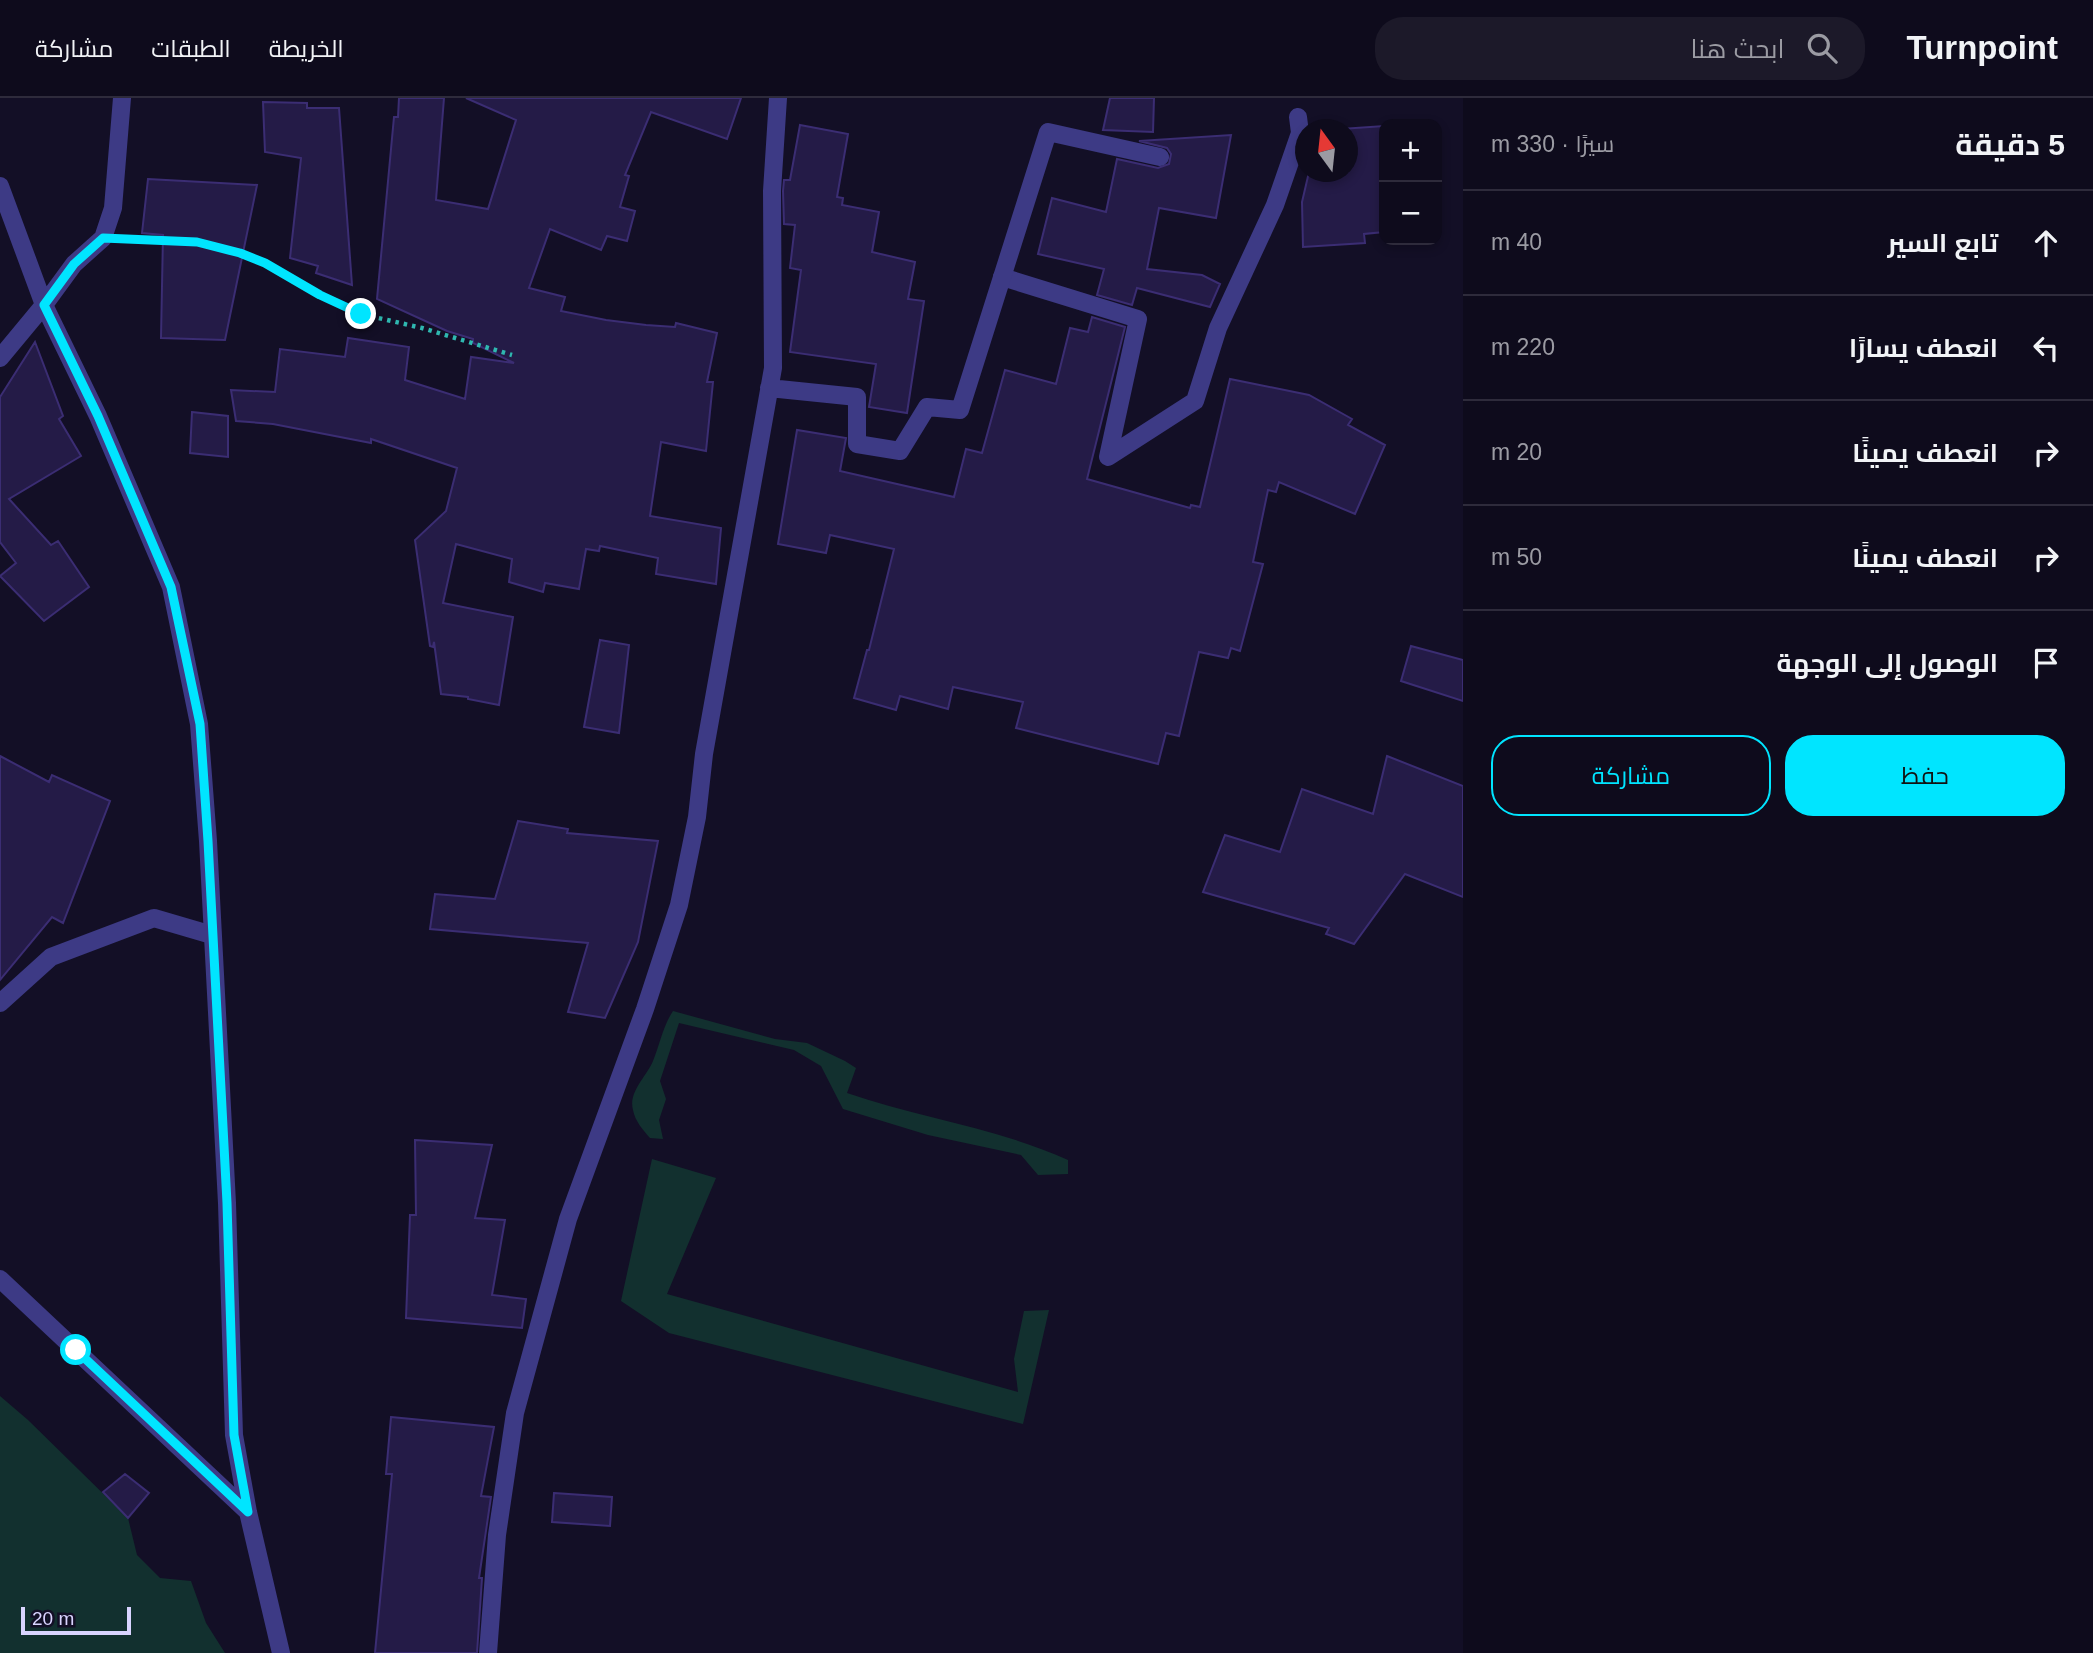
<!DOCTYPE html>
<html lang="ar">
<meta charset="utf-8">
<style>
body{margin:0;font-family:Arial,Cairo,sans-serif;background:#1c1929;color:#f1f3f6;direction:rtl}
.controls{position:absolute;right:21px;top:21px;display:grid;overflow:hidden;border-radius:14px;box-shadow:0 4px 10px #0003}
.controls button{width:63px;height:63px;display:grid;place-items:center;padding:0;border:0;border-bottom:2px solid #2e2b3b;background:#0e0b1c;color:#f1f3f6;font:35px sans-serif}
.compass{position:absolute;left:1295px;top:21px;width:63px;height:63px;border-radius:50%;background:#0e0b1c;box-shadow:0 4px 10px #0003;rotate:345deg}
.scale{position:absolute;left:21px;bottom:18px;width:110px;box-sizing:border-box;padding-left:7px;border:4px solid #d9d4ff;border-top:0;font-size:19px;line-height:24px;white-space:nowrap;color:#d9d4ff;-webkit-text-stroke:5px #130f26;paint-order:stroke}
.stop{position:absolute;width:21px;height:21px;margin:-16px;border:5px solid #00e5ff;border-radius:50%;background:#fff}
.stop.end{background:#00e5ff;border-color:#fff;box-shadow:0 2px 7px #0008}
.list{margin:0;padding:0;list-style:none}
h2{display:flex;justify-content:space-between;align-items:center;height:91px;margin:0;padding:0 28px;font-size:30px}
h2 small{font-size:23px;font-weight:400;color:#9b9ba3}
.list li{display:grid;grid-template-columns:46px 1fr auto;gap:21px;align-items:center;box-sizing:border-box;height:105px;padding:0 28px;border-top:2px solid #2e2b3b}
.list b{display:block;font-size:26px;white-space:nowrap}
.list em{font-size:23px;font-style:normal;color:#9b9ba3}
.actions{display:flex;gap:14px;padding:21px 28px}
.actions a{flex:1;padding:16px 0;border:2px solid #00e5ff;border-radius:28px;text-align:center;font-size:24px;color:#00e5ff}
.actions .main{background:#00e5ff;color:#111}
.icon{flex:none;width:38px;height:38px;fill:none;stroke:currentColor;stroke-width:2;stroke-linecap:round;stroke-linejoin:round}
.map{position:relative;flex:none;width:1463px;height:1555px;overflow:hidden;direction:ltr}
header{display:flex;align-items:center;gap:42px;box-sizing:border-box;height:98px;padding:0 35px;background:#0e0b1c;border-bottom:2px solid #2e2b3b}
header strong{font-size:33px}
nav{display:flex;gap:38px;margin-inline-start:auto;font-size:24px}
.search{width:490px;height:63px;background:#1c1929;display:flex;align-items:center;gap:18px;box-sizing:border-box;padding:0 24px;border-radius:28px;color:#9b9ba3;font-size:26px}
main{display:flex}
aside{flex:1;background:#0e0b1c}
.map>svg:first-child{display:block}
.green{fill:#12302f}
.building{fill:#241b47;stroke:#3b2d73;stroke-width:2}
.lines{fill:none;stroke-linecap:round;stroke-linejoin:round}
.path{stroke:#2fb8b0;stroke-width:4.5;stroke-dasharray:3.5 5;stroke-linecap:butt}
.lane{stroke:#3d3a85;stroke-width:18}
.street{stroke:#3d3a85;stroke-width:18}
.route{stroke:#00e5ff;stroke-width:9}
</style>
<header>
<strong>Turnpoint</strong>
<div class="search"><svg class="icon" aria-label="search" viewBox="0 0 24 24"><circle cx="10" cy="10" r="6"/><path d="M15 15l6 6"/></svg>ابحث هنا</div>
<nav><a>الخريطة</a><a>الطبقات</a><a>مشاركة</a></nav>
</header>
<main>
<aside>
<h2>5 دقيقة<small>سيرًا · 330 m</small></h2>
<ul class="list">
<li><svg class="icon" aria-label="ahead" viewBox="0 0 24 24"><path d="M12 20V5M6 11l6-6 6 6"/></svg><div><b>تابع السير</b></div><em>40 m</em></li>
<li><svg class="icon" aria-label="left" viewBox="0 0 24 24"><path d="M17 20v-9H6M10 6l-5 5 5 5"/></svg><div><b>انعطف يسارًا</b></div><em>220 m</em></li>
<li><svg class="icon" aria-label="right" viewBox="0 0 24 24"><path d="M7 20v-9h11M14 6l5 5-5 5"/></svg><div><b>انعطف يمينًا</b></div><em>20 m</em></li>
<li><svg class="icon" aria-label="right" viewBox="0 0 24 24"><path d="M7 20v-9h11M14 6l5 5-5 5"/></svg><div><b>انعطف يمينًا</b></div><em>50 m</em></li>
<li><svg class="icon" aria-label="arrive" viewBox="0 0 24 24"><path d="M6 21V4h12l-3 4 3 4H6"/></svg><div><b>الوصول إلى الوجهة</b></div></li>
</ul>
<div class="actions"><a class="main">حفظ</a><a>مشاركة</a></div>
</aside>
<div class="map">
<svg width="1463" height="1555" viewBox="0 0 1463 1555">
<rect width="100%" height="100%" fill="#130f26"/>
<path class="green" d="M673,913L775,941L807,945L845,963L856,970L847,995C919,1020 998,1030 1068,1062V1076L1038,1077L1021,1057L928,1037L843,1011L821,968L794,952L679,925L660,983L666,1001L659,1022L663,1041L650,1040C643,1032 635,1023 633,1012C628,994 647,978 653,963C660,946 663,928 673,913Z
M652,1061L716,1080L667,1196L1018,1294L1014,1261L1024,1213L1049,1212L1023,1326L669,1235L621,1203Z
M0,1298L28,1322L128,1420L137,1457L160,1480L191,1483L206,1525L225,1555H0Z"/>
<path class="building" d="M399,0H444L436,102L488,111L516,22L466,0H741L727,41L651,14L625,77L629,78L620,109L635,113L627,143L607,138L601,152L550,131L529,190L565,199L561,213L606,222L646,227L675,229L676,225L717,235L707,284H713L706,353L661,344L650,418L721,430L716,486L656,476L658,460L600,448L599,453L586,451L579,491L545,485L543,494L509,484L512,461L456,446L443,505L513,519L499,607L468,601V599L441,596L434,544L433,549L430,548L415,442L446,413L457,370L371,341V345L273,326L236,323L231,292L275,294L280,251L345,259L348,240L409,249L405,282L465,301L471,259L514,265L473,245V241L447,233L377,201L394,19H398Z
M1110,0H1154L1153,34L1103,32Z
M263,4L307,5V10H339L352,187L316,175L318,168L290,160L301,60L265,54Z
M800,27L848,36L837,99L843,100L842,107L879,114L872,154L915,164L908,201L924,203L907,315L869,309L876,266L790,254L801,172L790,170L795,127L784,126L783,93L784,82H790Z
M1384,28V134L1364,136L1365,145L1303,149L1302,104L1309,74H1348V32H1326Z
M1231,37L1216,120L1159,110L1147,171L1202,177L1220,186L1210,209L1137,190L1132,207L1097,197L1104,171L1038,156L1052,100L1106,114L1117,61L1158,70L1169,66L1171,56L1167,50L1139,43Z
M148,81L257,87L225,242L161,240L163,137L142,135Z
M1092,219L1125,229L1087,381L1190,410L1191,407L1200,409L1230,281L1309,297L1352,321L1348,327L1385,347L1355,416L1279,384L1276,394L1268,392L1253,464L1263,466L1240,553L1231,550L1228,560L1199,554L1179,638L1166,635L1158,666L1016,630L1023,604L953,589L948,611L900,598L896,612L854,600L867,552H869L894,451L830,437L826,455L778,446L797,332L846,340L840,373L954,399L966,351L982,355L1005,272L1056,286L1070,230L1088,234Z
M35,244L63,318L59,321L81,358L9,401L51,447L58,443L89,489L44,523L0,478L16,465L0,444V299Z
M192,314L228,318V359L190,355Z
M600,542L629,547L619,635L584,629Z
M1411,548L1463,562V603L1401,583Z
M0,658L49,684L52,677L110,703L63,825L52,819L0,882Z
M1387,658L1463,688V799L1405,776L1354,846L1326,836L1329,830L1203,794L1225,737L1280,754L1302,691L1373,716Z
M518,723L568,731L567,735L658,743L638,844L605,920L568,914L588,845L430,831L435,796L495,801Z
M415,1042L492,1047L475,1120L505,1122L492,1197L526,1201L522,1230L406,1220L410,1117H416Z
M391,1319L494,1329L481,1398L491,1399L479,1480H482L477,1555H375L392,1376H386Z
M125,1376L149,1395L128,1420L103,1394Z
M554,1395L612,1399L610,1428L552,1424Z"/>
<g class="lines">
<path class="path" d="M132,141L197,144L240,155L265,165L320,197L361,216L422,230L512,257"/>
<path class="lane" d="M1002,179L1138,221L1108,359L1195,303L1218,230L1275,107L1300,35L1298,19"/>
<path class="street" d="M0,88L44,207L98,318L171,489L199,626L208,743L227,1105L234,1337L248,1414L281,1555
M0,260L44,207L74,166L103,140L113,110L122,0
M769,290L857,299V346L900,353L927,309L960,312L1048,34L1160,59
M0,905L51,859L154,820L212,837
M0,1181L248,1414
M488,1555L497,1437L515,1315L568,1121L645,911L679,807L697,719L704,656L773,270L772,93L778,0"/>
</g>
<g class="lines">
<path class="route" d="M76,1252L248,1414L234,1337L227,1105L208,743L200,626L171,489L98,318L44,207L74,166L103,140L197,144L240,155L265,165L320,197L361,216"/>
</g>
</svg>
<div class="controls">
<button>+</button>
<button>−</button>
</div>
<svg class="compass" viewBox="-18 -18 36 36"><path d="M0-13l5 13h-10z" fill="#e53935"/><path d="M0 13l5-13h-10z" fill="#9b9ba3"/></svg>
<div class="scale">20 m</div>
<div class="stop" style="left:76px;top:1252px"></div>
<div class="stop end" style="left:361px;top:216px"></div>
</div>
</main>
